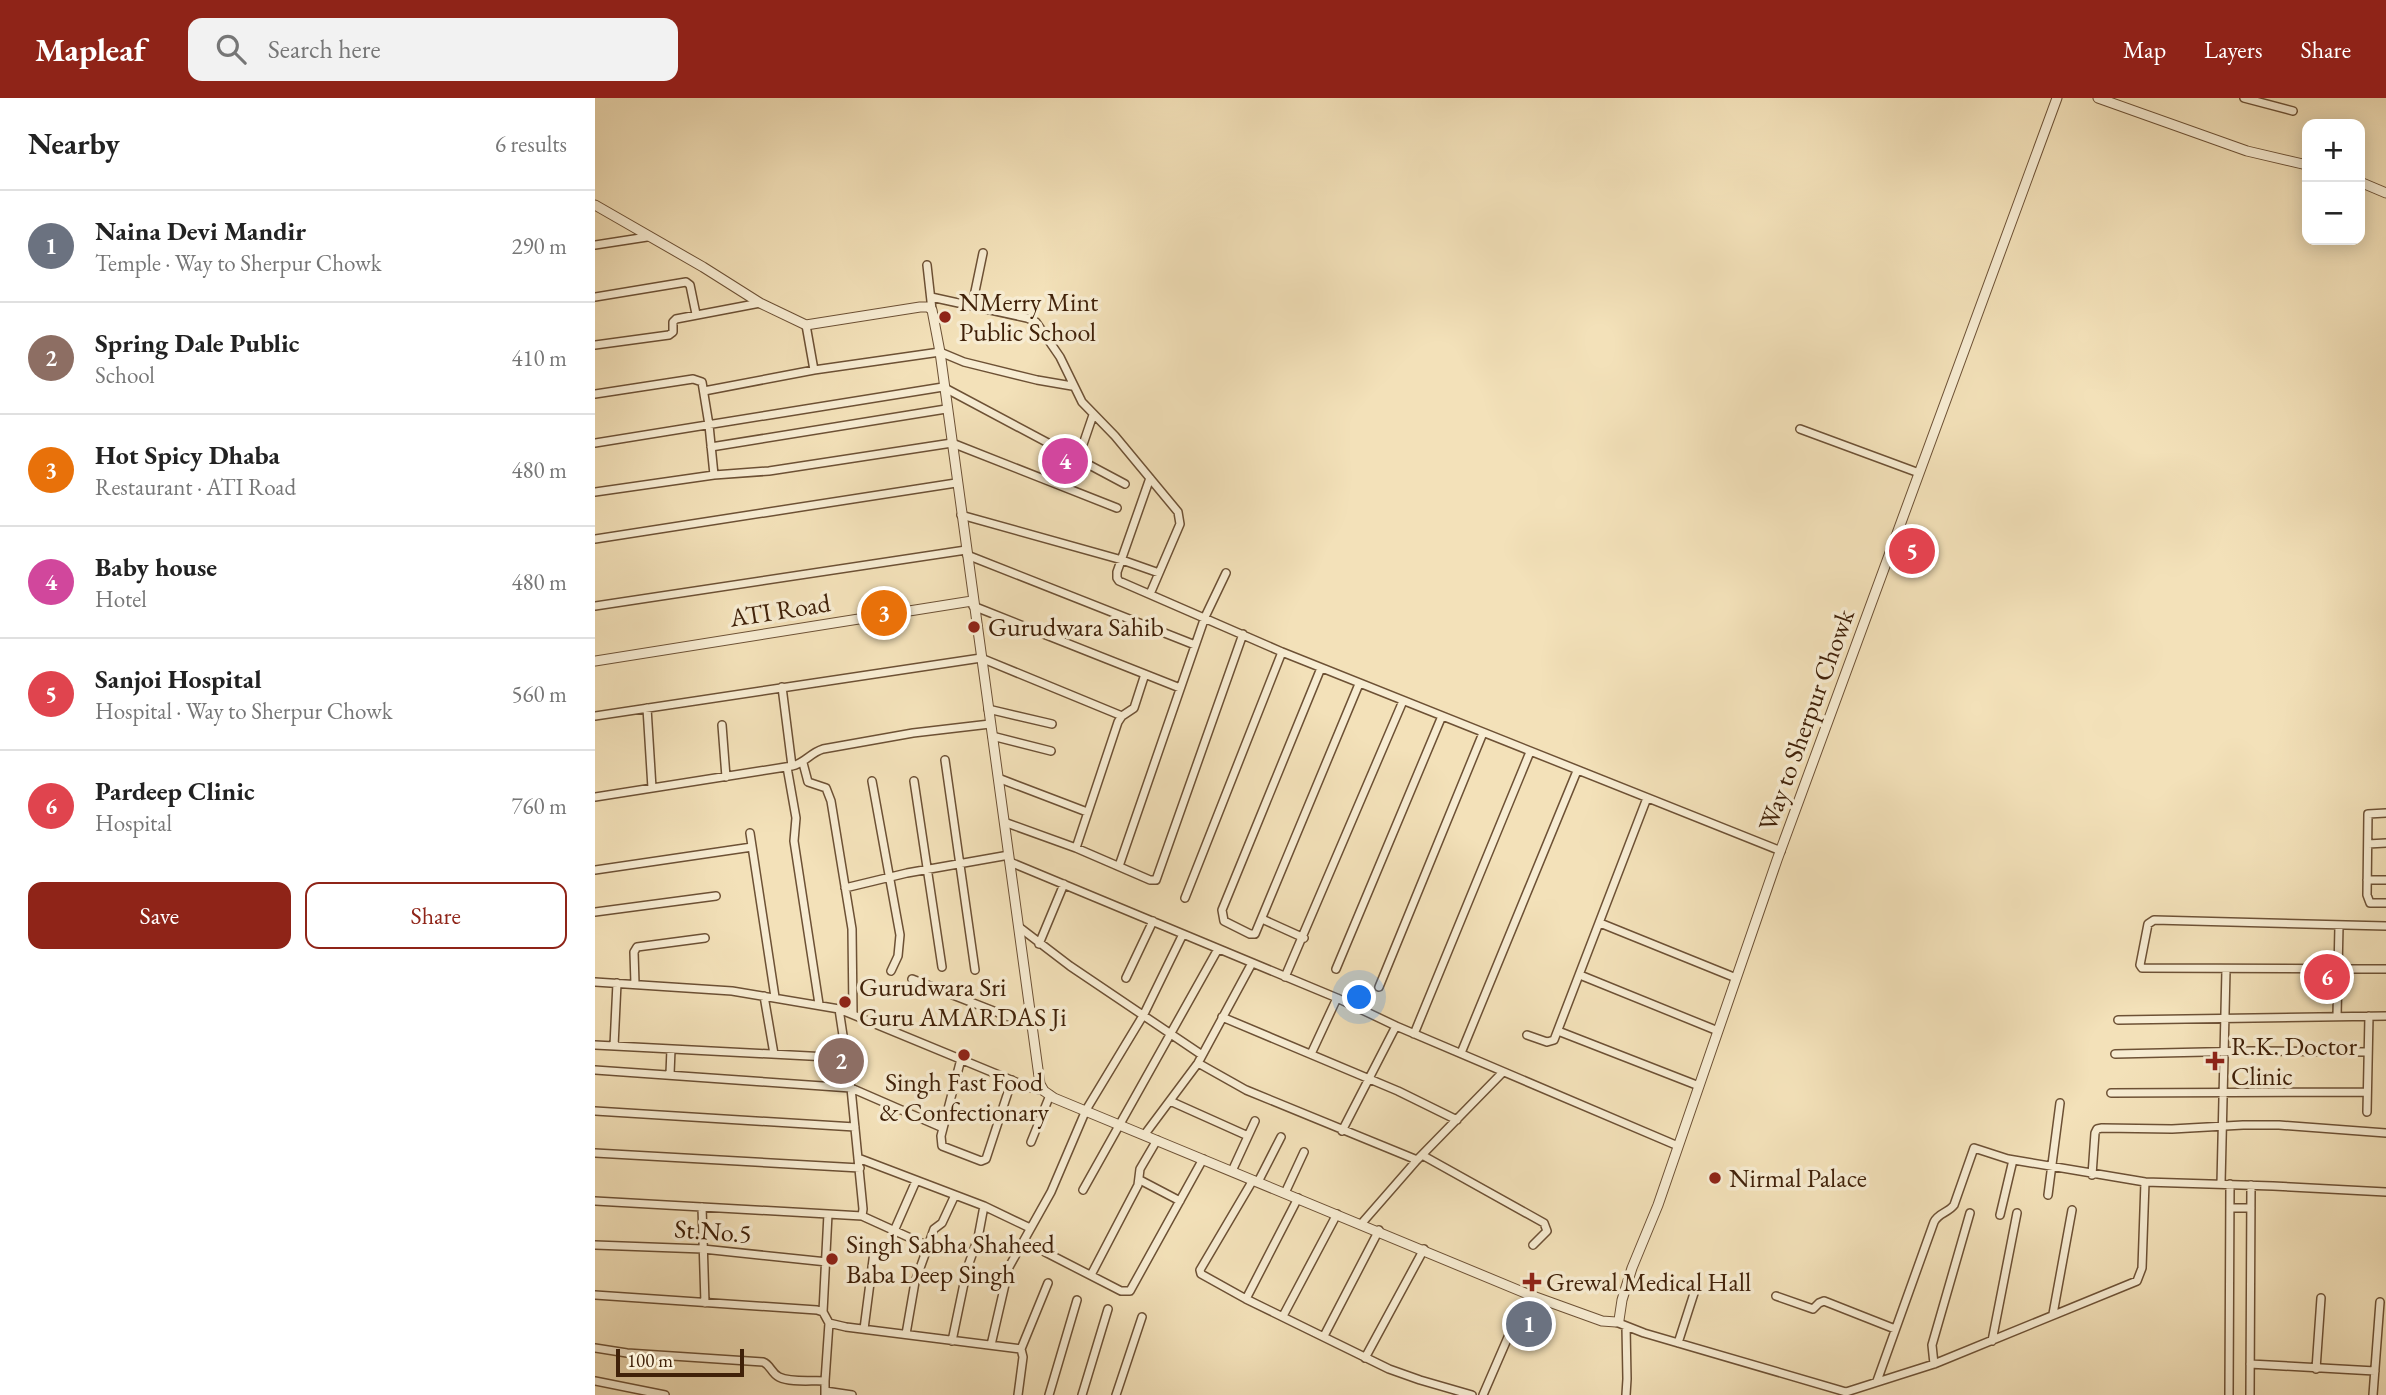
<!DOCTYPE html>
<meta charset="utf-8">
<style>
body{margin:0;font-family:"EB Garamond",serif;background:#f2f2f2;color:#222}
.controls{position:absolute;right:21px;top:21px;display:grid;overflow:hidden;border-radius:14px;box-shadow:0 4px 18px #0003}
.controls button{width:63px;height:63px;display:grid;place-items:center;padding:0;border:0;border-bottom:2px solid #e0e0e0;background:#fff;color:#222;font:35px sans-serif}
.scale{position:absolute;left:21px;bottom:18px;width:128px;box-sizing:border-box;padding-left:7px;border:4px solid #402109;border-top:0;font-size:19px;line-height:24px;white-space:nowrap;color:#402109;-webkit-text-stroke:5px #f7ecd2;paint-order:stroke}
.you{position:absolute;left:765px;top:900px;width:24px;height:24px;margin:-18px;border:5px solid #fff;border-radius:50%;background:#1a73e8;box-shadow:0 0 0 10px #1a73e833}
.badge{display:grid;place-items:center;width:46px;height:46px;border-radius:50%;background:#8f2418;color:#fff;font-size:23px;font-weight:700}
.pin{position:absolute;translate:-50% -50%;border:4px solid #fff;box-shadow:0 2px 7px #0006}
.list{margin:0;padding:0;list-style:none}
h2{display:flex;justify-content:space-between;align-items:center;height:91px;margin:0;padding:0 28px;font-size:30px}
h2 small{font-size:23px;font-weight:400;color:#767676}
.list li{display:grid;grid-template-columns:46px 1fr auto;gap:21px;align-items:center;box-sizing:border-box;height:112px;padding:0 28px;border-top:2px solid #e0e0e0}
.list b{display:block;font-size:26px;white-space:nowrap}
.list p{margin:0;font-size:23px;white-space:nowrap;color:#767676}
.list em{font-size:23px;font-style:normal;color:#767676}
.actions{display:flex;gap:14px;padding:21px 28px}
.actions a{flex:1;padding:16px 0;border:2px solid #8f2418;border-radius:14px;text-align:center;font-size:24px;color:#8f2418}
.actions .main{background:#8f2418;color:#fff}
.icon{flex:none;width:38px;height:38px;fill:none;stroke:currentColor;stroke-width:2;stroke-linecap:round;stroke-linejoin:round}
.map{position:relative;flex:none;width:1791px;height:1297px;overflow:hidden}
header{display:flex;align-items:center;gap:42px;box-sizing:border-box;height:98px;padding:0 35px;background:#8f2418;color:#fff}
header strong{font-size:33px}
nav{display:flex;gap:38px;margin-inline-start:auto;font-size:24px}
.search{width:490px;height:63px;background:#f2f2f2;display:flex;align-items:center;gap:18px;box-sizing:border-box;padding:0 24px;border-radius:14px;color:#767676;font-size:26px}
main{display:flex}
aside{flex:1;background:#fff}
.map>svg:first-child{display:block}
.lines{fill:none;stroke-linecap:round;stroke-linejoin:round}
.minor-casing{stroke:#6d5135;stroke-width:10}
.tertiary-casing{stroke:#6d5135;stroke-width:11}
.minor{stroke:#f7ecd2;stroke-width:7}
.tertiary{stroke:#f7ecd2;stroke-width:9}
.poi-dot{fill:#8f2418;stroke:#f7ecd2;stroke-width:2.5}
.labels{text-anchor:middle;stroke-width:7;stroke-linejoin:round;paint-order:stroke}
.poi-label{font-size:26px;fill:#402109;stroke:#f7ecd2;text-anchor:start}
.street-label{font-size:26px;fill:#402109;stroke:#f7ecd2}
</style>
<header>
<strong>Mapleaf</strong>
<div class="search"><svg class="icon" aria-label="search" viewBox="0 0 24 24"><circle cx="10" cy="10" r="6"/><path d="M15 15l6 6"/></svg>Search here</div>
<nav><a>Map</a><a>Layers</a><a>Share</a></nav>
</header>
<main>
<aside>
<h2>Nearby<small>6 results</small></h2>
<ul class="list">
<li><span class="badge" style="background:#6b7280">1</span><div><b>Naina Devi Mandir</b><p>Temple · Way to Sherpur Chowk</p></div><em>290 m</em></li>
<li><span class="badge" style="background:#8d6e63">2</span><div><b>Spring Dale Public</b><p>School</p></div><em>410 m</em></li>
<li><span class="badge" style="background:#e8710a">3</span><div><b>Hot Spicy Dhaba</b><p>Restaurant · ATI Road</p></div><em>480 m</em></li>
<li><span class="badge" style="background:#d1479c">4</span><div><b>Baby house</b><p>Hotel</p></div><em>480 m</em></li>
<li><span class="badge" style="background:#e0444e">5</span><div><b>Sanjoi Hospital</b><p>Hospital · Way to Sherpur Chowk</p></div><em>560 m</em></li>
<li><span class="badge" style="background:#e0444e">6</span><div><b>Pardeep Clinic</b><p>Hospital</p></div><em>760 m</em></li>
</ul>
<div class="actions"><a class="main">Save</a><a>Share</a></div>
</aside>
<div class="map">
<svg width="1791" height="1297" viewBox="0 0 1791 1297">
<rect width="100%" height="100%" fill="#f3e1b9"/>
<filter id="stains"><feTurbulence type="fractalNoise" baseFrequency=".00286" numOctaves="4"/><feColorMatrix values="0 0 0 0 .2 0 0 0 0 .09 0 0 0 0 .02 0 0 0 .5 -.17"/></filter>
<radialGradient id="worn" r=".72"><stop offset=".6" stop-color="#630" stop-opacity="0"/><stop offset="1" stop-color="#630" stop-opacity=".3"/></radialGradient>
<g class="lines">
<g class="minor-casing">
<path id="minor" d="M1649,0L1698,13
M0,147L52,139
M332,167L337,212
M0,199L91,184L95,187L101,216
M336,199L432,220L441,224L465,259L487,304L520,338L583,414L585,426L555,496
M377,208L388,155
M211,227L219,272
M0,247L74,237L78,234V224L81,221L165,205
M109,293L219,272L345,254L369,264L442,282L477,288
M0,296L98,281L107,284L114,327L119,377
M1205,331L1324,375
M0,345L348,289L530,386
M116,349L351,311
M483,361L498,317
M555,380L522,474V480L524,483L687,554L1186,753
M0,394L119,377L174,373L357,345L522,410
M366,417L527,462L564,475
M0,441L361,385
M372,457L600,547
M0,508L371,452
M378,508L585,590
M726,570L627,812L629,823L655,836H660L764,586
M187,589L197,668
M52,610L57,690
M393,611L457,626
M0,618L386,560L527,618
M127,627L131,679
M397,638L456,653
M350,662L380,872
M208,665L213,684L231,690L236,703L257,831L258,915
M192,669L201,720L199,743L224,906
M403,680L492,714
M277,683L305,837L303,858L296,873
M319,683L347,869
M0,699L197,668C210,665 215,655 228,651L318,635L395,626
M1791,715L1773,716L1772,797L1775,805H1791
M409,724L481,750L555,782H561L648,536
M155,735L180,899
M1773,746L1791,745
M481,750L523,624L527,618L539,610L550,576
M415,764L742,900L801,928L1083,1048
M524,768L610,519L631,475
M0,772L157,749
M1772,782H1791
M250,790L312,775L414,757
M590,800L687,554
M0,814L121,798
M667,821L709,840
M1005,825L1141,880
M1791,828L1559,822L1553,826L1545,867L1547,870L1791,871
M424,829L475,868L607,957
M444,846L469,786
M741,871L847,618
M985,877L1123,933
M690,879L808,603
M531,880L558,823
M317,881L437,928
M0,884L137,893L244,911L433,989L449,993
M40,886L39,854L42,849L110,840
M784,889L888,635
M169,898L179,956
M1742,918L1744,828
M627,919L803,993L862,1022
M1523,922L1791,918
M963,933L1104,988
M819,936L935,654
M932,937L952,944L959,942L1052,700
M0,947L252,960
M19,948L22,885
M866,955L982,673
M716,956L742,900
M1520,956L1656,953L1772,954
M366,961L346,1038L347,1048L386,1063L391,1061L417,982
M603,965L651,992L822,1062
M0,972L256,990L348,1030
M75,976L76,951
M1516,995L1771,994
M575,1003L653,1038
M0,1013L260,1029
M1772,1014L1774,918
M747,1033L801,928
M550,1036L603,965L657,865
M436,1044L455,997
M0,1055L265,1070
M827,1057L949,1125L952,1133L938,1147
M263,1060L389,1108L383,1140L372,1171L357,1243
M637,1073L660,1023
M1497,1077L1500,1035L1502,1031L1507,1030L1577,1031L1648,1027H1684L1791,1035
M545,1082L585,1103
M658,1082L605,1172L606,1176L651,1201L794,1271L825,1282L877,1297
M663,1084L686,1039
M1626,1086L1631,872
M488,1092L623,851
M690,1095L709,1054
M1453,1097L1465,1005
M0,1103L233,1116L228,1214
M389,1108L435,1130
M107,1109L110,1205
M1635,1110H1656
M233,1116L267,1118L268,1111L256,990L244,911
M1405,1117L1418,1062
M267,1118L333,1148
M767,1125L822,1062L908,974
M299,1133L321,1083
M0,1147L108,1151L232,1164
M450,1154L526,1193H535L608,1061
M496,1177L543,1087L545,1071L562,1042
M0,1197L222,1212L228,1214L234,1225L251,1229L426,1251L428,1259L423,1297
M1181,1198L1218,1211L1224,1205L1229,1203L1300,1231
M651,1201L703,1100
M1458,1216L1477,1112
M688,1218L742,1116
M1021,1224L1049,1235L1251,1294L1339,1266L1542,1183L1547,1170L1550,1084L1678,1088L1791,1094
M269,1231L279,1154
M311,1236L320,1184L333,1148L339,1131L347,1125L360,1097
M729,1238L784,1132
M1397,1243L1422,1115
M1083,1245L1102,1186
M396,1247L414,1169L456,1094L491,1012L549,916L588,836
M0,1250L32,1255L168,1264C176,1267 176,1275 184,1279C196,1285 217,1282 230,1283V1297
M426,1251L453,1185
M770,1260L829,1151
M1339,1266L1337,1247L1375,1115
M1655,1266L1780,1273
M1721,1271L1726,1200
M0,1283L70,1297
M230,1283L234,1225
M1282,1283L1339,1124C1343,1115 1353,1115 1359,1107L1379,1050L1413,1061L1550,1084
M230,1293L257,1297
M454,1297L482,1202
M487,1297L513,1211
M521,1297L547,1219
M888,1297L920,1223L935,1197
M1031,1297L1032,1281L1031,1228
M1634,1297L1635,1086
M1655,1297L1656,1087
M1778,1297L1785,1204"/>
</g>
<g class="tertiary-casing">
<path id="tertiary" d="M1503,0L1652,53L1712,67
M1765,84L1791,95
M0,107L108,169L165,205L211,227L325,209H333L337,212L345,254L445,986L449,993L459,1000L935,1197L1007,1223L1021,1224L1024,1222L1027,1202L1037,1170L1063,1107L1182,762L1462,0
M0,563L377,503"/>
</g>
<use href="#minor" class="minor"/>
<use href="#tertiary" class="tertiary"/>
</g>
<g class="poi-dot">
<circle cx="350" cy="219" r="7"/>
<circle cx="379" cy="529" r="7"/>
<circle cx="250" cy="904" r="7"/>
<circle cx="369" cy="957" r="7"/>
<path d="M1616.5 952.5h7v7h7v7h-7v7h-7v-7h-7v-7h7z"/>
<circle cx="1120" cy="1080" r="7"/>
<circle cx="237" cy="1161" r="7"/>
<path d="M933.5 1173.5h7v7h7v7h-7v7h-7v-7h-7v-7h7z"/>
</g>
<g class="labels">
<g class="poi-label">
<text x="364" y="213">NMerry Mint<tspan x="364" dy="30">Public School</tspan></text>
<text x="393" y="538">Gurudwara Sahib</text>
<text x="264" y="898">Gurudwara Sri<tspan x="264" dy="30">Guru AMARDAS Ji</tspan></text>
<text x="1636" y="957">R.K. Doctor<tspan x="1636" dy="30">Clinic</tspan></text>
<text x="369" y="993" text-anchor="middle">Singh Fast Food<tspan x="369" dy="30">&amp; Confectionary</tspan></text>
<text x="1134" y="1089">Nirmal Palace</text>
<text x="251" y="1155">Singh Sabha Shaheed<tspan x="251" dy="30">Baba Deep Singh</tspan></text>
<text x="951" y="1193">Grewal Medical Hall</text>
</g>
<g class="street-label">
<text transform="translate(185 512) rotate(-9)" y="9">ATI Road</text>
<text transform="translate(1211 622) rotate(-70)" y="9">Way to Sherpur Chowk</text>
<text transform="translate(118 1133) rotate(4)" y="9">St.No.5</text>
</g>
</g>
<rect width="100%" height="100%" filter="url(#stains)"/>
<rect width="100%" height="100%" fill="url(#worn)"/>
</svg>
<div class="controls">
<button>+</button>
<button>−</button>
</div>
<div class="scale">100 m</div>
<div class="you"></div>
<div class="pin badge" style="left:934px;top:1226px;background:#6b7280">1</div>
<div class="pin badge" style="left:246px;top:963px;background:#8d6e63">2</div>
<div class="pin badge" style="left:289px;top:515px;background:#e8710a">3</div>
<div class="pin badge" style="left:470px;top:363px;background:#d1479c">4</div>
<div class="pin badge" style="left:1317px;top:453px;background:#e0444e">5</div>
<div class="pin badge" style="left:1732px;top:879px;background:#e0444e">6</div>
</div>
</main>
